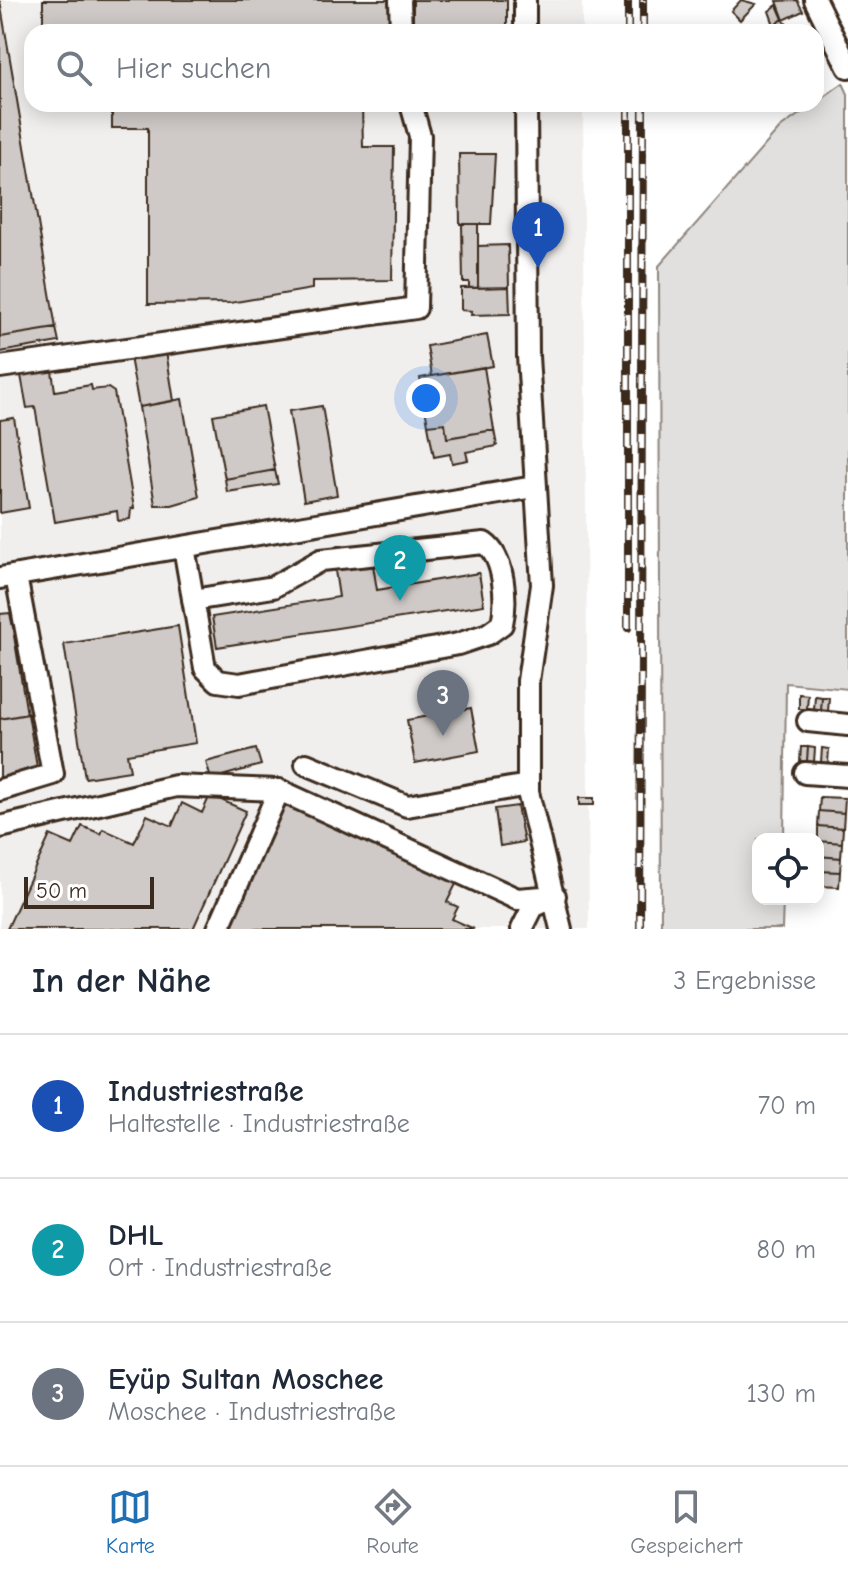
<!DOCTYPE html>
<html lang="de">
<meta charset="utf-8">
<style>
body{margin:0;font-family:"Comic Neue",sans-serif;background:#f2f2f3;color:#1f2937}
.controls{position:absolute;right:24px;bottom:24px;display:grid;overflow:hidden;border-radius:16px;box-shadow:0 4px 20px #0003}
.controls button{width:72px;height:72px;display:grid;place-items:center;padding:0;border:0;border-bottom:2px solid #e0e1e3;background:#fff;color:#1f2937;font:40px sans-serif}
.scale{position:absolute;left:24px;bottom:20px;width:130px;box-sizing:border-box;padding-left:8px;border:4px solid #3b2a1e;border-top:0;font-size:22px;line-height:28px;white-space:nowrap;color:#3b2a1e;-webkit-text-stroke:6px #fff;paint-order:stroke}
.you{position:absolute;left:426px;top:398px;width:28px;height:28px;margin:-20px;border:6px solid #fff;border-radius:50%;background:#1a73e8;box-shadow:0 0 0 12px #1a73e833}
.badge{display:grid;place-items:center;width:52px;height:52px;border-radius:50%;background:#1f6fb2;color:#fff;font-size:26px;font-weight:700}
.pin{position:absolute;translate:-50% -66px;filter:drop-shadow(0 2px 4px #0008)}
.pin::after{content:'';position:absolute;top:42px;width:28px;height:24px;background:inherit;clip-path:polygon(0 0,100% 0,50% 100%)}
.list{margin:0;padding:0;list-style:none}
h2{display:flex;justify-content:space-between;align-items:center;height:104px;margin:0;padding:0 32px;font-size:34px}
h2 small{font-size:26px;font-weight:400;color:#747a83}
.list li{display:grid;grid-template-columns:52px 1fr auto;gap:24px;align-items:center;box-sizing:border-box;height:144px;padding:0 32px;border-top:2px solid #e0e1e3}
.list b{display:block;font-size:30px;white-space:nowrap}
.list p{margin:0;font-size:26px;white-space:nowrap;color:#747a83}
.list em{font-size:26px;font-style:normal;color:#747a83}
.icon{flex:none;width:44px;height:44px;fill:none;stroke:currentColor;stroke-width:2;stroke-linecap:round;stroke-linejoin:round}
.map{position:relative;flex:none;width:848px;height:929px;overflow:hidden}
.search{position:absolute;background:#fff;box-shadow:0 4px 20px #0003;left:24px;right:24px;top:24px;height:88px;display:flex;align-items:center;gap:20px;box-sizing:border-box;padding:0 28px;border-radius:24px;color:#747a83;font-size:30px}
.sheet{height:536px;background:#fff}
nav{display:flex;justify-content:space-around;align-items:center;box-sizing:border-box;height:112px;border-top:2px solid #e0e1e3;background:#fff;font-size:22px;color:#747a83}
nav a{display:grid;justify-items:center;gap:4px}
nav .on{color:#1f6fb2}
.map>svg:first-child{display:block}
.built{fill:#f1efee}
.green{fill:#e2e0de;stroke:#8e857e;stroke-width:2}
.building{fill:#cfcac7;stroke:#3b2a1e;stroke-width:2}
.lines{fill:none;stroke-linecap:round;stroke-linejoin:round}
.minor-casing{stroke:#3b2a1e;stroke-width:26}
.minor{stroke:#fff;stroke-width:20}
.rail-casing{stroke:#3b2a1e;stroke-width:8}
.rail{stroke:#fff;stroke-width:5;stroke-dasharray:15;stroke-linecap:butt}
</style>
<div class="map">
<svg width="848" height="929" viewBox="0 0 848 929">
<rect width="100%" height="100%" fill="#fff"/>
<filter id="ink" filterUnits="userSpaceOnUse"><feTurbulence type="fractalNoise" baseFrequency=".0125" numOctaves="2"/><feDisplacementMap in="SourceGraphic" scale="16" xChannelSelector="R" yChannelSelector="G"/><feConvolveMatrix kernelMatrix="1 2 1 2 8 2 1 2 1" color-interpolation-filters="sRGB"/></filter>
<g filter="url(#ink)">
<path class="built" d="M0,0H582V32H32V104H583L589,929H0Z"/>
<path class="green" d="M843,83L848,94V689L786,683L784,839H758V899H783L782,929H661L659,266L780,128Z"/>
<path class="building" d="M43,0H391L392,32H43Z
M413,0H507V32H413Z
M741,0L756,4L740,20L731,11Z
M797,0L803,11L784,20L777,1Z
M0,1L56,328L0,337Z
M777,5L783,19L774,25L769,11Z
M783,19L788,26L781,32H766Z
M112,104H362L363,147H394L392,280L312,281V289L230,303L148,304V128H112Z
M459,154H495L491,224H460Z
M462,224H478V288H469V282H463Z
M508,245L509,287L478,288V246Z
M509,287L510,314L471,315L472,311L461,310V288Z
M56,328L59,342L0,352V337Z
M487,335L493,366L432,376L427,346Z
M166,351L174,401L139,407L130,357Z
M51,364L55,391L91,385L92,390L108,388L114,392L134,508L131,509L130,519L118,521L117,511L55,522L35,407L27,408L20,370Z
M484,367L494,430L447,438L445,423L428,425L420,378Z
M182,399L199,497L172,505H155L139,407Z
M263,406L275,470L225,479L213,415Z
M322,406L337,495L304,501L289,411Z
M14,418L29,508L0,513V420Z
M445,423L447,438L494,430L497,446L466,452L468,460L452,463L450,454L434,457L428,425Z
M275,470L278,484L227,492L225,479Z
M372,558L377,590L479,573L484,605L217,647L212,617L339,597L334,564Z
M10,613L13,628L17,631L14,636L27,714L0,719V614Z
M178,626L196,743L127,754L130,771L85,778L64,644Z
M799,694L808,695L807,709H799Z
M815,696L822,697L821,711L814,710Z
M822,697H829L828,712L821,711Z
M471,708L479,751L415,763L407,720Z
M28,714L38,773L0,779V719Z
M801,747H808L807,761H800Z
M808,747L815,748L814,762L807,761Z
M822,748L829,749L828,763L821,762Z
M256,749L261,765L211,779L206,762Z
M210,795L246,811L193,929H7L50,835L73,845L82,826L101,834L103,829L134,843L147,815L172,826L182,803L202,813Z
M820,797L845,798L844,813L819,811Z
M579,798H594V805H579Z
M286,801L458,880L447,902L458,907L452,919L474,929H228Z
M517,806L524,842L500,846L495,809Z
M819,811L844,813L843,828L818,826Z
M818,826L843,828L842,843L818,841Z
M818,841L842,843L841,858L818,856Z
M818,856L841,858L840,872L818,871Z
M818,871L840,872L839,887L818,886Z"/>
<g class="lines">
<g class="minor-casing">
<path id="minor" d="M400,0L401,32
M525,0V32
M815,0L848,67
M526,104L528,356L542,585L528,681V792L561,929
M0,367L416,308L420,136L411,104
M184,547L205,668L218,681L239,684L458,644L488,634L502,624C507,602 505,557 484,543L321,560L273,587L193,600
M0,578L534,487
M808,721L848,725
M306,764L407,806L528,785
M805,773L848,776
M0,790L53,774L16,576
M0,827L176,786L279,790L517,899L555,896
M218,929L279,790
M522,929L533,907L552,898"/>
</g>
<use href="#minor" class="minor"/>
<g class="rail-casing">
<path id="rail" d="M628,32V0
M643,32V0
M628,104V628
M640,929L643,104"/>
</g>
<use href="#rail" class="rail"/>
</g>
</g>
</svg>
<div class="controls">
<button><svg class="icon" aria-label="locate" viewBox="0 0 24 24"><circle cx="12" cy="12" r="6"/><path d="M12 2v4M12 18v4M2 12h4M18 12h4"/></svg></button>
</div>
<div class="scale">50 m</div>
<div class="you"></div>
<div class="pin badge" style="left:538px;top:268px;background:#1a4fb4">1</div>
<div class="pin badge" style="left:400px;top:601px;background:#0f9aa8">2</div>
<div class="pin badge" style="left:443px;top:736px;background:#6b7280">3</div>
<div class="search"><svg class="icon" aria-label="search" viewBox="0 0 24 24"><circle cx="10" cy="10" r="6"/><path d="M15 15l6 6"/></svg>Hier suchen</div>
</div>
<section class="sheet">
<h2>In der Nähe<small>3 Ergebnisse</small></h2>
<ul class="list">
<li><span class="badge" style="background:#1a4fb4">1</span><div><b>Industriestraße</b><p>Haltestelle · Industriestraße</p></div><em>70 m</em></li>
<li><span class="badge" style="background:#0f9aa8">2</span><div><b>DHL</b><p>Ort · Industriestraße</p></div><em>80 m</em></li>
<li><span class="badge" style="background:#6b7280">3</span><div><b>Eyüp Sultan Moschee</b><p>Moschee · Industriestraße</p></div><em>130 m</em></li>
</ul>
</section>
<nav>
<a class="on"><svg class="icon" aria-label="map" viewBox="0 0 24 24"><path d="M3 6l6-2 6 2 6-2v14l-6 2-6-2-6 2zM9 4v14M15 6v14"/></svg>Karte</a>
<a><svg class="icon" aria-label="directions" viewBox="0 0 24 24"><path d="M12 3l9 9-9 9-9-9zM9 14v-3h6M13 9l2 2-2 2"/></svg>Route</a>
<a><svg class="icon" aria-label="saved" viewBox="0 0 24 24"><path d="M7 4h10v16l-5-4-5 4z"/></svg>Gespeichert</a>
</nav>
